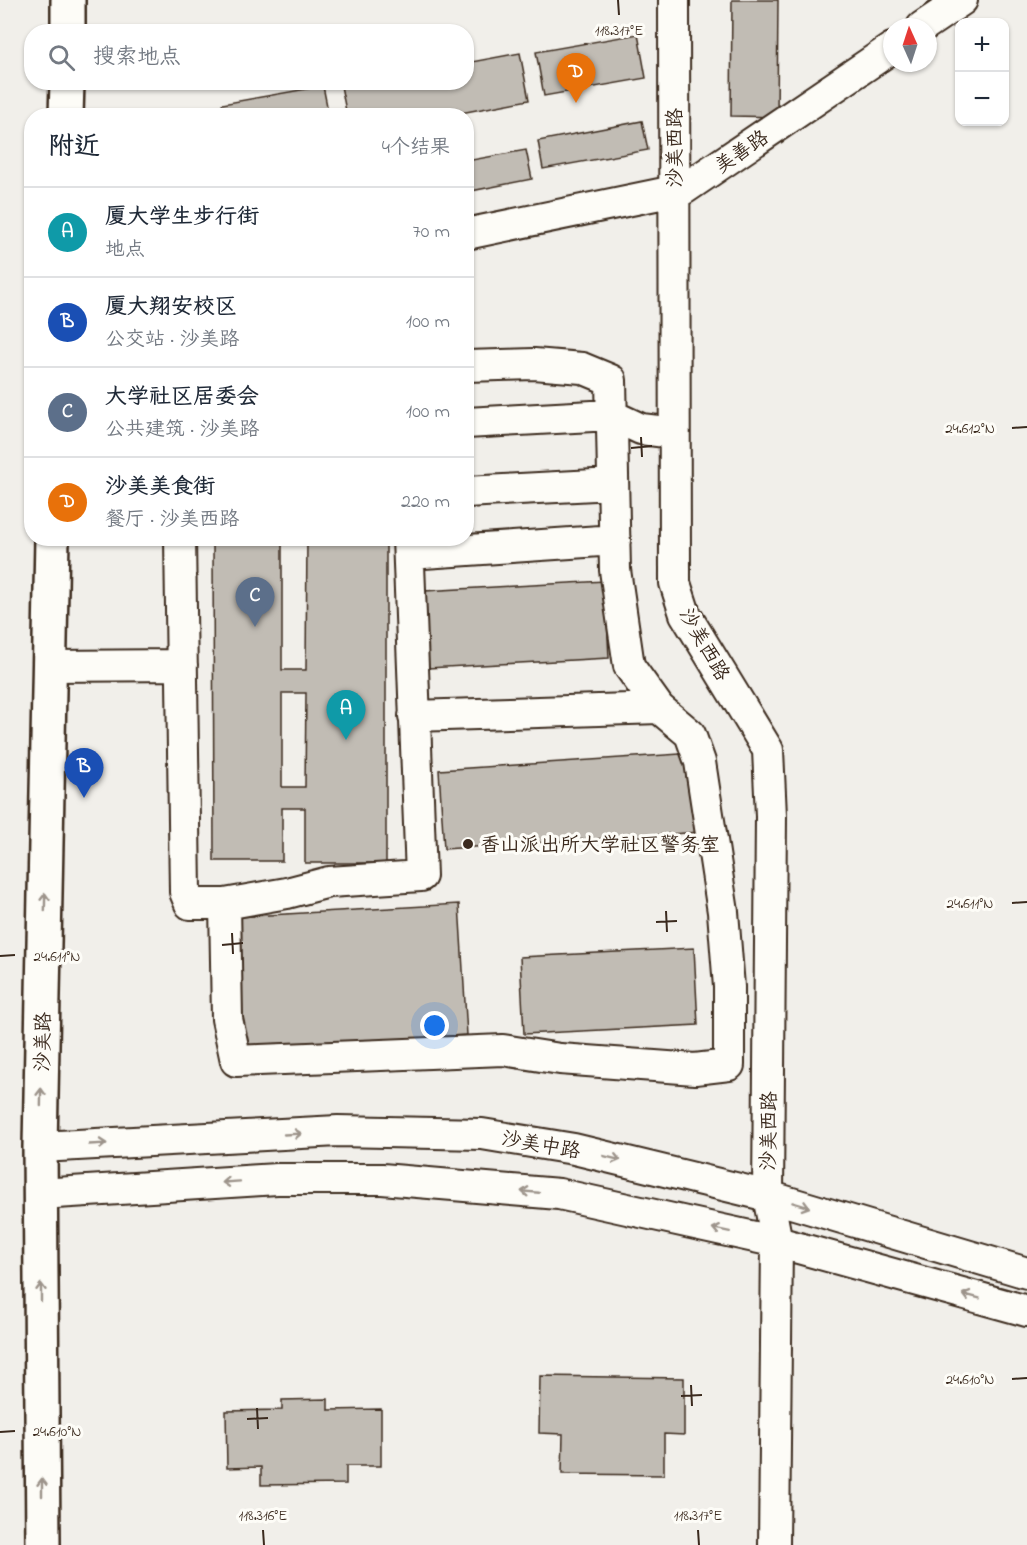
<!DOCTYPE html>
<html lang="zh">
<meta charset="utf-8">
<style>
body{margin:0;font-family:"Indie Flower","LXGW WenKai TC",sans-serif;background:#f6f6f7;color:#1f2937}
.controls{position:absolute;right:18px;top:18px;display:grid;overflow:hidden;border-radius:12px;box-shadow:0 2px 4px #0004}
.controls button{width:54px;height:54px;display:grid;place-items:center;padding:0;border:0;border-bottom:2px solid #e0e1e3;background:#fff;color:#1f2937;font:30px sans-serif}
.compass{position:absolute;left:883px;top:18px;width:54px;height:54px;border-radius:50%;background:#fff;box-shadow:0 2px 4px #0004;rotate:357deg}
.you{position:absolute;left:435px;top:1026px;width:21px;height:21px;margin:-15px;border:4px solid #fff;border-radius:50%;background:#1a73e8;box-shadow:0 0 0 9px #1a73e833}
.badge{display:grid;place-items:center;width:39px;height:39px;border-radius:50%;background:#3b2a1e;color:#fff;font-size:20px;font-weight:700}
.pin{position:absolute;translate:-50% -50px;filter:drop-shadow(0 2px 3px #0008)}
.pin::after{content:'';position:absolute;top:32px;width:21px;height:18px;background:inherit;clip-path:polygon(0 0,100% 0,50% 100%)}
.list{margin:0;padding:0;list-style:none}
h2{display:flex;justify-content:space-between;align-items:center;height:78px;margin:0;padding:0 24px;font-size:26px}
h2 small{font-size:20px;font-weight:400;color:#747a83}
.list li{display:grid;grid-template-columns:39px 1fr auto;gap:18px;align-items:center;box-sizing:border-box;height:90px;padding:0 24px;border-top:2px solid #e0e1e3}
.list b{display:block;font-size:22px;white-space:nowrap}
.list p{margin:0;font-size:20px;white-space:nowrap;color:#747a83}
.list em{font-size:20px;font-style:normal;color:#747a83}
.icon{flex:none;width:33px;height:33px;fill:none;stroke:currentColor;stroke-width:2;stroke-linecap:round;stroke-linejoin:round}
.map{position:relative;flex:none;width:1027px;height:1545px;overflow:hidden}
.search{position:absolute;background:#fff;box-shadow:0 2px 4px #0004;left:24px;top:24px;width:450px;height:66px;display:flex;align-items:center;gap:15px;box-sizing:border-box;padding:0 21px;border-radius:24px;color:#747a83;font-size:22px}
.panel{position:absolute;background:#fff;box-shadow:0 2px 4px #0004;left:24px;top:108px;width:450px;height:438px;border-radius:24px}
.map>svg:first-child{display:block}
.building{fill:#c1bcb4;stroke:#3b2a1e;stroke-width:1.5;fill-rule:evenodd}
.lines{fill:none;stroke-linecap:round;stroke-linejoin:round}
.minor-casing{stroke:#3b2a1e;stroke-width:34}
.major-casing{stroke:#3b2a1e;stroke-width:38}
.minor{stroke:#fdfcf7;stroke-width:30}
.major{stroke:#fdfcf7;stroke-width:33}
.oneway{stroke:#9c938a}
.ticks{fill:none;stroke:#3b2a1e;stroke-width:2}
.poi-dot{fill:#3b2a1e;stroke:#fdfcf7;stroke-width:2}
.labels{text-anchor:middle;stroke-width:6;stroke-linejoin:round;paint-order:stroke}
.street-label{font-size:20px;fill:#3b2a1e;stroke:#fdfcf7}
.poi-label{font-size:20px;fill:#3b2a1e;stroke:#fdfcf7;text-anchor:start}
.ticks-label{font-size:15px;text-anchor:middle;fill:#3b2a1e;stroke:#fdfcf7;stroke-width:6;stroke-linejoin:round;paint-order:stroke}
</style>
<div class="map">
<svg width="1027" height="1545" viewBox="0 0 1027 1545">
<rect width="100%" height="100%" fill="#f1efea"/>
<filter id="ink" filterUnits="userSpaceOnUse"><feTurbulence type="fractalNoise" baseFrequency=".0167" numOctaves="2"/><feDisplacementMap in="SourceGraphic" scale="12" xChannelSelector="R" yChannelSelector="G"/><feConvolveMatrix kernelMatrix="1 2 1 2 8 2 1 2 1" color-interpolation-filters="sRGB"/></filter>
<g filter="url(#ink)">
<path class="building" d="M732,0H778L777,117L731,116Z
M638,34L646,78L544,96L536,52Z
M520,53L529,100L445,116H347L341,86L361,82H466V63Z
M323,86L329,116H224L222,104Z
M642,121L648,150L543,169L538,141Z
M526,150L532,179L466,192V161Z
M213,538H282V670H306L307,538H386V863H305V808H282V861H214ZM282,693H306L305,787H282Z
M605,581L609,658L428,668L424,591Z
M695,753L701,832L444,849L439,770Z
M459,904L467,1035L243,1049L236,917Z
M694,948L698,1025L524,1034L520,957Z
M540,1376L684,1378V1435L664,1434V1475L562,1474L563,1434L539,1433Z
M328,1399V1410L381,1409V1466H346V1484L261,1485V1467L227,1468L226,1411L282,1410V1400Z"/>
<g class="lines">
<g class="minor-casing">
<path id="minor" d="M674,0L675,583L685,614L768,750L771,816L768,1196L777,1242L774,1545
M922,27L962,0
M466,234L684,189L892,48
M466,423L611,415L641,429L674,433
M466,492L613,484
M180,538L185,892L190,904H225L287,893L329,882L421,876L408,538
M409,554L615,540
M50,666L182,665
M414,716L659,708
M225,904L227,1019L236,1061L503,1050L560,1059L695,1069L729,1065V987L723,912L700,762L690,734L659,708L629,666L615,570L611,380L582,368L534,364L466,366
M40,1147L338,1131L482,1134L574,1149L768,1196L1027,1273
M40,1194L277,1179H382L559,1194L777,1242L1027,1311"/>
</g>
<g class="major-casing">
<path id="major" d="M68,32V0
M66,116L67,82
M43,1545L40,1147L52,538"/>
</g>
<use href="#minor" class="minor"/>
<use href="#major" class="major"/>
</g>
<defs><path id="oneway-shaft" d="M-6 0H5M1.5-3L5.5 0L1.5 3" fill="none" stroke-width="1.6" stroke-linecap="round" stroke-linejoin="round" transform="scale(1.5)"/></defs>
<g class="oneway">
<use href="#oneway-shaft" transform="translate(45 902) rotate(-89)"/>
<use href="#oneway-shaft" transform="translate(41 1097) rotate(-89)"/>
<use href="#oneway-shaft" transform="translate(293 1134) rotate(-3)"/>
<use href="#oneway-shaft" transform="translate(98 1144) rotate(-3)"/>
<use href="#oneway-shaft" transform="translate(612 1158) rotate(14)"/>
<use href="#oneway-shaft" transform="translate(231 1182) rotate(176)"/>
<use href="#oneway-shaft" transform="translate(530 1192) rotate(-175)"/>
<use href="#oneway-shaft" transform="translate(801 1205) rotate(17)"/>
<use href="#oneway-shaft" transform="translate(721 1230) rotate(-168)"/>
<use href="#oneway-shaft" transform="translate(41 1292) rotate(-90)"/>
<use href="#oneway-shaft" transform="translate(971 1296) rotate(-165)"/>
<use href="#oneway-shaft" transform="translate(42 1487) rotate(-90)"/>
</g>
</g>
<path class="ticks" d="M618,0L619,15M1012,428L1027,427M641,437L642,457M631,448L652,446M1012,903L1027,902M666,911L667,932M656,922L677,921M232,933L233,954M222,945L243,943M0,956L15,955M1012,1379L1027,1378M691,1385L692,1406M681,1396L702,1395M257,1408L258,1429M247,1419L268,1418M0,1432L15,1431M263,1530L264,1545M698,1530L699,1545"/>
<circle class="poi-dot" cx="468" cy="844" r="6"/>
<g class="labels">
<g class="street-label">
<text transform="translate(674 148) rotate(-90)" y="7">沙美西路</text>
<text transform="translate(741 151) rotate(-34)" y="7">美善路</text>
<text transform="translate(705 644) rotate(60)" y="7">沙美西路</text>
<text transform="translate(42 1042) rotate(-89)" y="7">沙美路</text>
<text transform="translate(768 1131) rotate(-89)" y="7">沙美西路</text>
<text transform="translate(541 1144) rotate(10)" y="7">沙美中路</text>
</g>
<g class="poi-label">
<text x="480" y="851">香山派出所大学社区警务室</text>
</g>
</g>
<g class="ticks-label">
<text x="619" y="35">118.317°E</text>
<text x="970" y="433">24.612°N</text>
<text x="970" y="908">24.611°N</text>
<text x="57" y="961">24.611°N</text>
<text x="970" y="1384">24.610°N</text>
<text x="57" y="1436">24.610°N</text>
<text x="263" y="1520">118.316°E</text>
<text x="698" y="1520">118.317°E</text>
</g>
</svg>
<div class="controls">
<button>+</button>
<button>−</button>
</div>
<svg class="compass" viewBox="-18 -18 36 36"><path d="M0-13l5 13h-10z" fill="#e53935"/><path d="M0 13l5-13h-10z" fill="#747a83"/></svg>
<div class="you"></div>
<div class="pin badge" style="left:346px;top:740px;background:#0f9aa8">A</div>
<div class="pin badge" style="left:84px;top:798px;background:#1a4fb4">B</div>
<div class="pin badge" style="left:255px;top:627px;background:#5c6f8a">C</div>
<div class="pin badge" style="left:576px;top:103px;background:#e8710a">D</div>
<div class="search"><svg class="icon" aria-label="search" viewBox="0 0 24 24"><circle cx="10" cy="10" r="6"/><path d="M15 15l6 6"/></svg>搜索地点</div>
<section class="panel">
<h2>附近<small>4个结果</small></h2>
<ul class="list">
<li><span class="badge" style="background:#0f9aa8">A</span><div><b>厦大学生步行街</b><p>地点</p></div><em>70 m</em></li>
<li><span class="badge" style="background:#1a4fb4">B</span><div><b>厦大翔安校区</b><p>公交站 · 沙美路</p></div><em>100 m</em></li>
<li><span class="badge" style="background:#5c6f8a">C</span><div><b>大学社区居委会</b><p>公共建筑 · 沙美路</p></div><em>100 m</em></li>
<li><span class="badge" style="background:#e8710a">D</span><div><b>沙美美食街</b><p>餐厅 · 沙美西路</p></div><em>220 m</em></li>
</ul>
</section>
</div>
